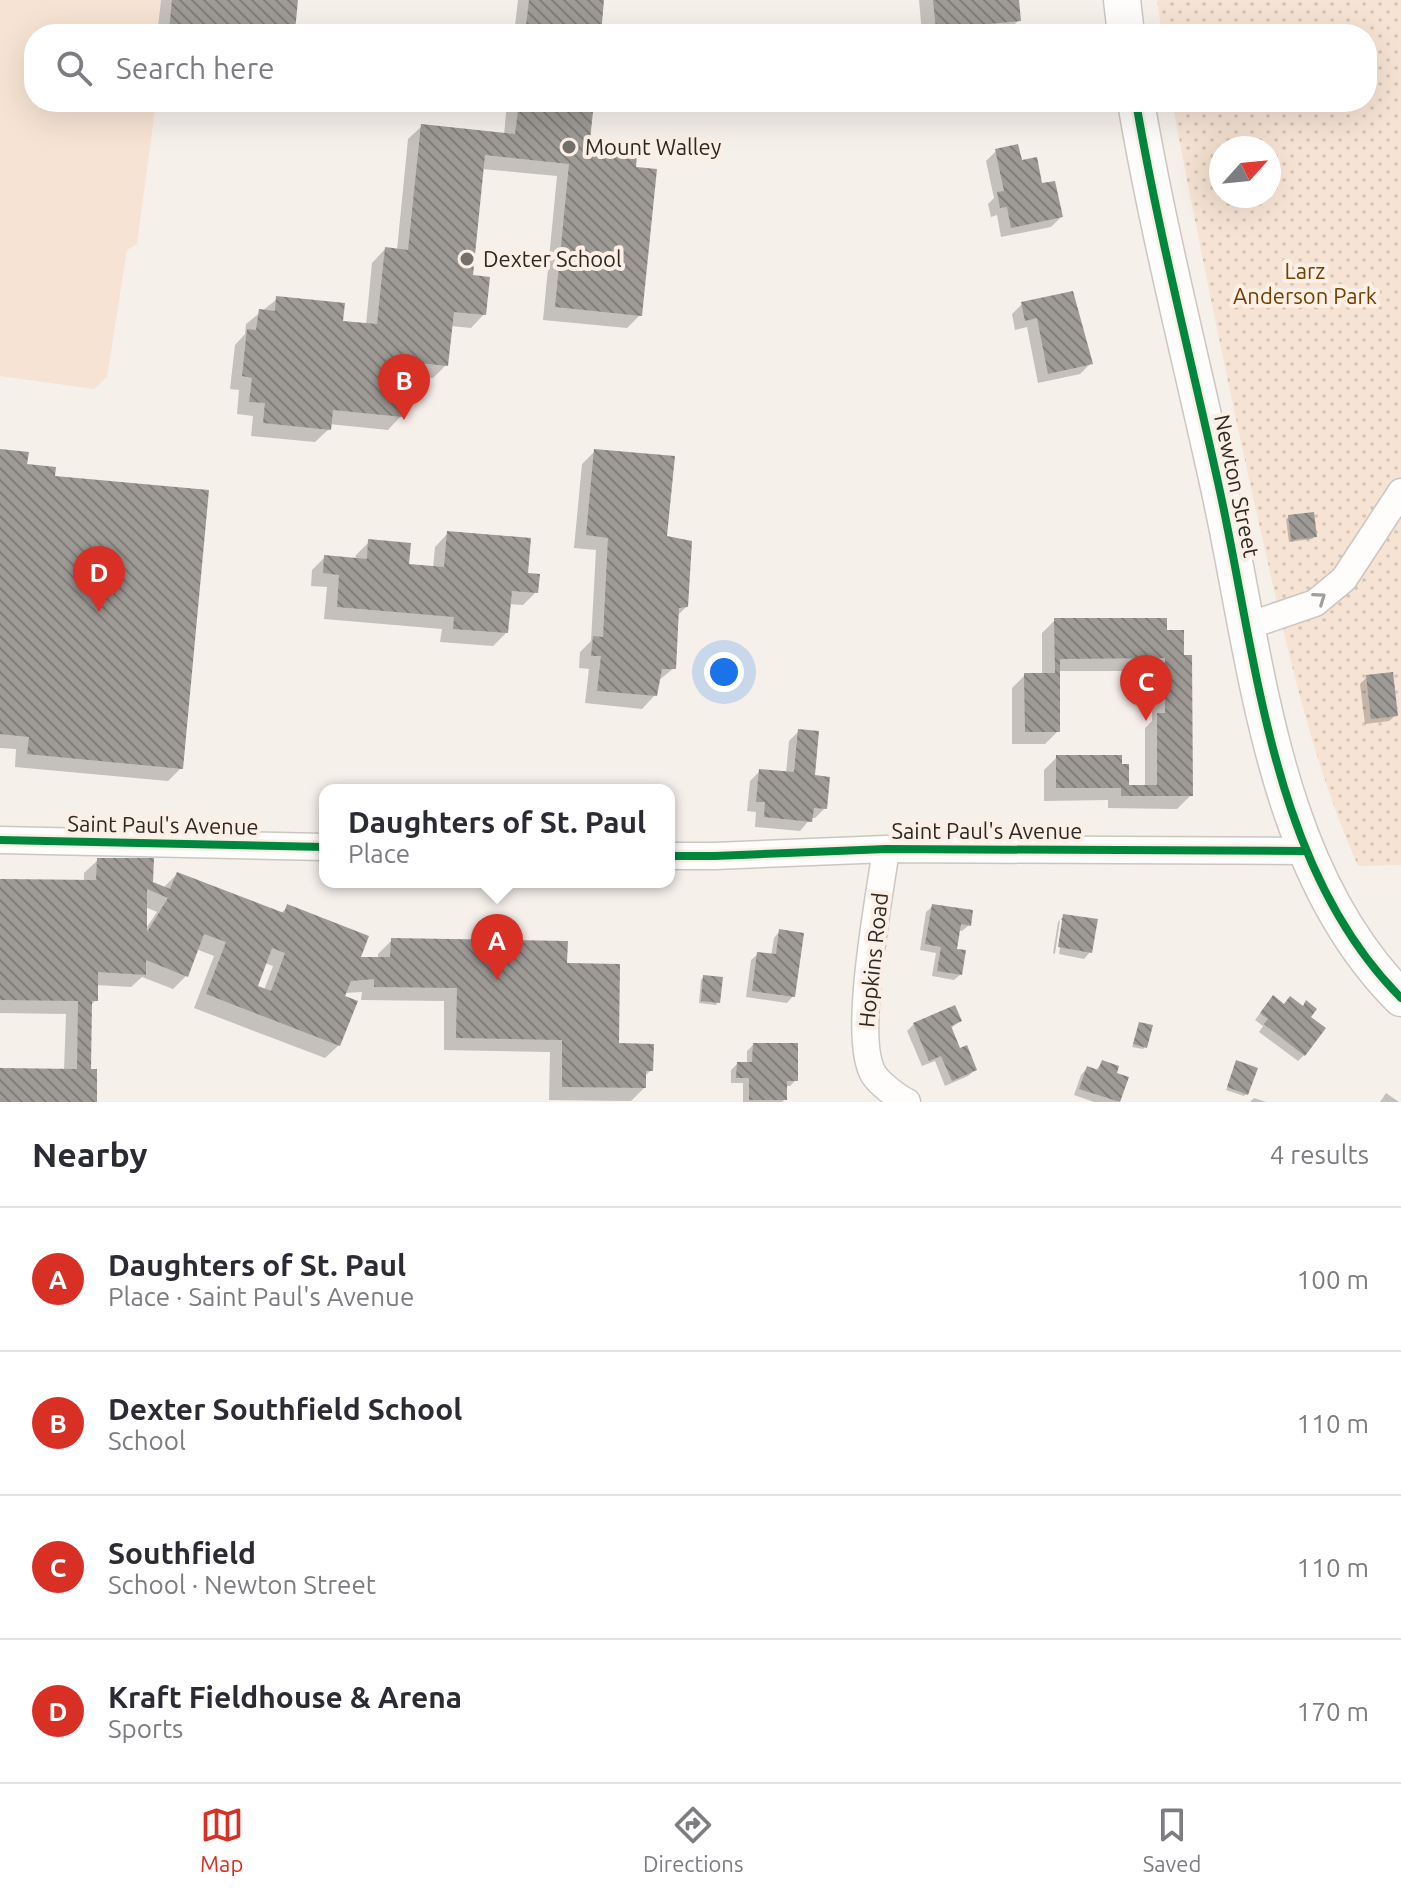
<!DOCTYPE html>
<meta charset="utf-8">
<style>
body{margin:0;font-family:Ubuntu,sans-serif;background:#f2f2f3;color:#2b2b33}
.compass{position:absolute;left:1209px;top:136px;width:72px;height:72px;border-radius:50%;background:#fff;box-shadow:0 8px 32px #0002;rotate:63deg}
.you{position:absolute;left:724px;top:672px;width:28px;height:28px;margin:-20px;border:6px solid #fff;border-radius:50%;background:#1a73e8;box-shadow:0 0 0 12px #1a73e833}
.badge{display:grid;place-items:center;width:52px;height:52px;border-radius:50%;background:#d93025;color:#fff;font-size:26px;font-weight:700}
.pin{position:absolute;translate:-50% -66px;filter:drop-shadow(0 2px 4px #0008)}
.pin::after{content:'';position:absolute;top:42px;width:28px;height:24px;background:inherit;clip-path:polygon(0 0,100% 0,50% 100%)}
.popup{position:absolute;left:319px;top:784px;width:356px;height:104px;box-sizing:border-box;display:grid;place-content:center;border-radius:16px;background:#fff;filter:drop-shadow(0 2px 6px #0005);font-size:26px;white-space:nowrap;color:#7c7c81}
.popup b{font-size:30px;color:#2b2b33}
.popup::after{content:'';position:absolute;left:50%;top:100%;margin-left:-16px;border:16px solid transparent;border-top-color:#fff}
.list{margin:0;padding:0;list-style:none}
h2{display:flex;justify-content:space-between;align-items:center;height:104px;margin:0;padding:0 32px;font-size:34px}
h2 small{font-size:26px;font-weight:400;color:#7c7c81}
.list li{display:grid;grid-template-columns:52px 1fr auto;gap:24px;align-items:center;box-sizing:border-box;height:144px;padding:0 32px;border-top:2px solid #e1e1e2}
.list b{display:block;font-size:30px;white-space:nowrap}
.list p{margin:0;font-size:26px;white-space:nowrap;color:#7c7c81}
.list em{font-size:26px;font-style:normal;color:#7c7c81}
.icon{flex:none;width:44px;height:44px;fill:none;stroke:currentColor;stroke-width:2;stroke-linecap:round;stroke-linejoin:round}
.map{position:relative;flex:none;width:1401px;height:1102px;overflow:hidden}
.search{position:absolute;background:#fff;box-shadow:0 8px 32px #0002;left:24px;right:24px;top:24px;height:88px;display:flex;align-items:center;gap:20px;box-sizing:border-box;padding:0 28px;border-radius:32px;color:#7c7c81;font-size:30px}
.sheet{height:680px;background:#fff}
nav{display:flex;justify-content:space-around;align-items:center;box-sizing:border-box;height:112px;border-top:2px solid #e1e1e2;background:#fff;font-size:22px;color:#7c7c81}
nav a{display:grid;justify-items:center;gap:4px}
nav .on{color:#d93025}
.map>svg:first-child{display:block}
.park{fill:url(#park-dots);fill-rule:evenodd}
.garden{fill:#f6e3d3}
.shadow{fill:#0003;fill-rule:evenodd}
.building{fill:url(#building-back-hatch);fill-rule:evenodd}
.lines{fill:none;stroke-linecap:round;stroke-linejoin:round}
.street-casing{stroke:#cbc6c2;stroke-width:29}
.secondary-casing{stroke:#cbc6c2;stroke-width:39}
.street{stroke:#fefdfc;stroke-width:26}
.secondary{stroke:#fefdfc;stroke-width:36}
.cycleway-casing{stroke:#fbefe6;stroke-width:13}
.cycleway{stroke:#00873e;stroke-width:8}
.oneway{stroke:#a09e9b}
.poi-dot{fill:#736f6a;stroke:#fbefe6;stroke-width:3}
.labels{text-anchor:middle;stroke-width:8;stroke-linejoin:round;paint-order:stroke}
.poi-label{font-size:22px;fill:#2d2925;stroke:#fbefe6;text-anchor:start}
.park-label{font-size:22px;fill:#744000;stroke:#fbefe6}
.street-label{font-size:22px;fill:#2d2925;stroke:#fbefe6}
</style>
<div class="map">
<svg width="1401" height="1102" viewBox="0 0 1401 1102">
<defs>
<pattern id="park-dots" width="8" height="8" patternUnits="userSpaceOnUse" patternTransform="scale(2)"><rect width="8" height="8" fill="#f6e3d3"/><path d="M2 2h.1M6 6h.1" fill="none" stroke="#d3c3b5" stroke-width="1.8" stroke-linecap="round"/></pattern>
<pattern id="building-back-hatch" width="6" height="6" patternUnits="userSpaceOnUse" patternTransform="scale(2)"><rect width="6" height="6" fill="#9e9a96"/><path d="M-1 5l2 2M0 0l6 6M5-1l2 2" fill="none" stroke="#817e7a"/></pattern>
</defs>
<rect width="100%" height="100%" fill="#f6f0eb"/>
<path class="park" d="M1157,0H1401V865L1358,866C1312,762 1288,652 1263,541C1230,396 1200,249 1172,102H1367V34H1162ZM1221,148H1269V196H1221Z"/>
<path class="garden" d="M0,0H161L156,34H34V102H156L137,244L127,250L107,377L94,389L0,376Z"/>
<path class="shadow" d="M161,0H296L293,30L289,34H157Z
M518,0H602L599,34H514Z
M919,0H1017L1019,20L1006,33L922,34Z
M507,102H592L588,142L633,169L640,315L627,328L543,320L557,176L482,169L471,276L484,314L471,328L451,326L446,365L433,378L405,376L401,416L388,430L329,424V429L315,442L251,436L253,416L237,414L239,390L230,389L235,345L245,334L246,324L277,299L341,323L366,325L372,263L385,249L397,250L408,139L422,126L504,135Z
M1186,102H1218L1216,105L1187,108Z
M996,151L1020,162L1041,186L1061,217L1051,227L1001,237L997,215L991,217L988,204L994,198L986,161Z
M1022,304L1090,364L1080,374L1038,383L1027,327L1015,330L1012,314Z
M0,451L53,478L181,768L168,781L15,767L16,749L0,748Z
M595,451L665,538L686,607L677,616L674,668L658,681L655,695L642,709L585,703L589,669L579,668L580,652L591,641L596,550L574,548L582,464Z
M1289,517L1315,536L1312,539L1289,542L1286,519Z
M448,533L526,575L536,592L523,605L508,604L506,633L493,646L440,642L442,629L324,619L327,587L311,586L312,570L325,557L355,560L356,555L369,542L407,566L433,568L435,547Z
M1055,620H1165L1191,795L1177,809L1108,808V800L1044,801V770L1057,757L1127,787H1145V728L1152,721V671H1058V731L1045,744H1012V688L1025,675H1042V633Z
M1367,677L1396,715L1389,721L1365,724L1360,684Z
M799,731L825,808L815,818H811L800,831L755,827L756,812L747,811L750,781L760,771L786,773L789,741Z
M98,860L163,888L177,874L280,914L288,907L358,959H378V954L392,940L565,965L617,1045L651,1070L644,1077V1088L631,1101L549,1100L550,1052L444,1050V1001L361,1000L362,992L344,993L339,1045L325,1058L194,1008L214,956L196,949L186,976L173,989L142,977L131,987L96,985V1000L90,1006L89,1071L95,1102H0V1070L64,1071L66,1014L0,1013V881L84,882V873ZM145,907L157,912L145,930ZM264,963L273,966L264,990L255,987Z
M933,906L969,925L962,931L958,930L955,951L961,974L954,980L932,976L936,953L920,950L926,912Z
M1064,916L1090,952L1084,959L1059,954L1064,920H1060L1055,954L1053,953L1058,922Z
M780,931L793,996L787,1003L746,997L751,960L758,954L771,956L774,938Z
M704,977L718,1002L716,1005L699,1003L701,980Z
M1267,1004L1302,1008L1308,1018L1304,1055L1298,1061L1259,1032L1263,1026L1255,1020Z
M960,1021L950,1029L959,1050L975,1070L968,1076L945,1086L935,1061L922,1066L907,1031L914,1024Z
M1140,1024L1145,1047L1143,1049L1132,1047Z
M753,1045L796,1080L790,1086H785V1099L782,1102H743V1083H731V1070L737,1064H747V1051Z
M1102,1063L1114,1074L1126,1078L1118,1102H1094L1074,1095L1081,1075L1087,1068L1095,1071Z
M1237,1063L1247,1093L1244,1096L1226,1090Z
M1386,1093L1399,1102H1380Z
M1254,1098L1266,1102H1250Z"/>
<path class="building" d="M172,0H298L295,31L250,26L249,34L169,30Z
M529,0H604L601,34H525Z
M933,0H1019L1021,21L936,29Z
M519,102H594L590,140L638,145L636,167L657,169L642,316L555,307L569,164L485,155L473,275L490,277L486,315L454,312L448,366L409,362L403,417L333,410L331,430L263,423L265,403L249,402L252,378L242,376L247,329L256,330L259,309L275,311L276,296L345,303L343,321L377,324L385,247L408,250L421,124L515,134Z
M1018,144L1022,160L1037,157L1042,183L1055,181L1063,217L1011,228L1007,207L1000,208L997,192L1004,191L995,149Z
M1073,291L1093,364L1048,374L1037,318L1025,321L1021,302Z
M0,449L29,452L27,464L56,467L55,476L209,490L183,769L27,754L29,737L0,734Z
M594,449L675,456L667,536L692,541L688,607L679,608L676,669H662L657,696L597,691L601,656H591L593,636L603,637L608,538L586,535Z
M1314,512L1317,537L1291,540L1288,515Z
M447,531L531,538L528,573L540,574L538,593L512,591L508,633L453,629L454,617L337,607L339,575L323,573L324,555L367,559L368,539L411,543L409,564L444,567Z
M1054,618H1167V630H1184V655H1192L1193,796H1121V788H1056V755H1122V764H1129V785H1157V713H1165V658L1060,659V732H1025L1024,673H1055Z
M1393,672L1398,716L1371,719L1366,675Z
M798,729L819,731L815,775L830,777L827,809L814,808L812,822L764,817L765,802H756L759,769L794,772Z
M97,858H154L153,882L170,889L177,872L284,913L287,904L369,936L361,957H390L391,938L568,941L567,963L620,964L619,1043L654,1044L653,1071H646V1088L562,1087V1040L456,1038L457,988L374,987V979L351,981L345,996L358,1001L340,1046L206,994L226,942L204,934L188,977L146,960V975L98,972V1001H92L91,1069H97V1102H0V1068L77,1069L78,1001L0,1000V879L96,880ZM147,889L168,898L147,932ZM272,948L285,953L271,991L258,986Z
M932,904L973,910L971,926L961,924L957,949L966,950L962,975L937,971L941,947L925,944Z
M1063,914L1098,919L1092,953L1058,947Z
M779,929L804,933L795,997L752,991L757,952L776,954Z
M703,975L723,977L720,1003L701,1001Z
M1273,995L1284,1004L1290,996L1303,1006L1306,1000L1317,1009L1311,1017L1326,1028L1305,1056L1264,1024L1268,1019L1260,1013Z
M955,1005L962,1021L951,1026L960,1048L967,1045L977,1070L952,1081L941,1056L929,1061L913,1023Z
M1139,1022L1153,1025L1147,1048L1133,1044Z
M753,1043H798V1081H787V1100H749V1078H736L737,1062H752Z
M1102,1060L1119,1066L1117,1073L1129,1077L1120,1102L1079,1089L1087,1066L1098,1070Z
M1236,1060L1258,1068L1248,1095L1227,1087Z"/>
<g class="lines">
<g class="street-casing">
<path id="street" d="M1248,626L1315,603L1344,579L1401,492
M0,840L325,847
M886,849C880,895 851,1040 874,1075C880,1084 897,1097 907,1102
M669,856H715L886,849L1304,851"/>
</g>
<g class="secondary-casing">
<path id="secondary" d="M1122,0L1126,34
M1136,102C1158,231 1191,359 1219,487C1257,658 1271,868 1401,998"/>
</g>
<use href="#street" class="street"/>
<use href="#secondary" class="secondary"/>
<g class="cycleway-casing">
<path id="cycleway" d="M1136,102C1158,231 1191,359 1219,487C1257,658 1271,868 1401,998
M0,840L325,847
M669,856H715L886,849L1304,851"/>
</g>
<use href="#cycleway" class="cycleway"/>
</g>
<defs><path id="oneway-chevron" d="M-2-3.5L2.5 0L-2 3.5" fill="none" stroke-width="1.6" stroke-linecap="round" stroke-linejoin="round" transform="scale(2)"/></defs>
<use class="oneway" href="#oneway-chevron" transform="translate(1320 598) rotate(-35)"/>
<g class="poi-dot">
<circle cx="569" cy="147" r="8"/>
<circle cx="467" cy="259" r="8"/>
</g>
<g class="labels">
<g class="poi-label">
<text x="585" y="155">Mount Walley</text>
<text x="483" y="267">Dexter School</text>
</g>
<g class="park-label">
<text x="1305" y="279">Larz<tspan x="1305" dy="25">Anderson Park</tspan></text>
</g>
<g class="street-label">
<text transform="translate(1237 486) rotate(78)" y="8">Newton Street</text>
<text transform="translate(163 825) rotate(1)" y="8">Saint Paul's Avenue</text>
<text x="987" y="839">Saint Paul's Avenue</text>
<text transform="translate(873 960) rotate(-84)" y="8">Hopkins Road</text>
</g>
</g>
</svg>
<svg class="compass" viewBox="-18 -18 36 36"><path d="M0-13l5 13h-10z" fill="#e53935"/><path d="M0 13l5-13h-10z" fill="#7c7c81"/></svg>
<div class="you"></div>
<div class="pin badge" style="left:497px;top:980px">A</div>
<div class="popup"><b>Daughters of St. Paul</b>Place</div>
<div class="pin badge" style="left:404px;top:420px">B</div>
<div class="pin badge" style="left:1146px;top:721px">C</div>
<div class="pin badge" style="left:99px;top:612px">D</div>
<div class="search"><svg class="icon" aria-label="search" viewBox="0 0 24 24"><circle cx="10" cy="10" r="6"/><path d="M15 15l6 6"/></svg>Search here</div>
</div>
<section class="sheet">
<h2>Nearby<small>4 results</small></h2>
<ul class="list">
<li><span class="badge">A</span><div><b>Daughters of St. Paul</b><p>Place · Saint Paul's Avenue</p></div><em>100 m</em></li>
<li><span class="badge">B</span><div><b>Dexter Southfield School</b><p>School</p></div><em>110 m</em></li>
<li><span class="badge">C</span><div><b>Southfield</b><p>School · Newton Street</p></div><em>110 m</em></li>
<li><span class="badge">D</span><div><b>Kraft Fieldhouse &amp; Arena</b><p>Sports</p></div><em>170 m</em></li>
</ul>
</section>
<nav>
<a class="on"><svg class="icon" aria-label="map" viewBox="0 0 24 24"><path d="M3 6l6-2 6 2 6-2v14l-6 2-6-2-6 2zM9 4v14M15 6v14"/></svg>Map</a>
<a><svg class="icon" aria-label="directions" viewBox="0 0 24 24"><path d="M12 3l9 9-9 9-9-9zM9 14v-3h6M13 9l2 2-2 2"/></svg>Directions</a>
<a><svg class="icon" aria-label="saved" viewBox="0 0 24 24"><path d="M7 4h10v16l-5-4-5 4z"/></svg>Saved</a>
</nav>
